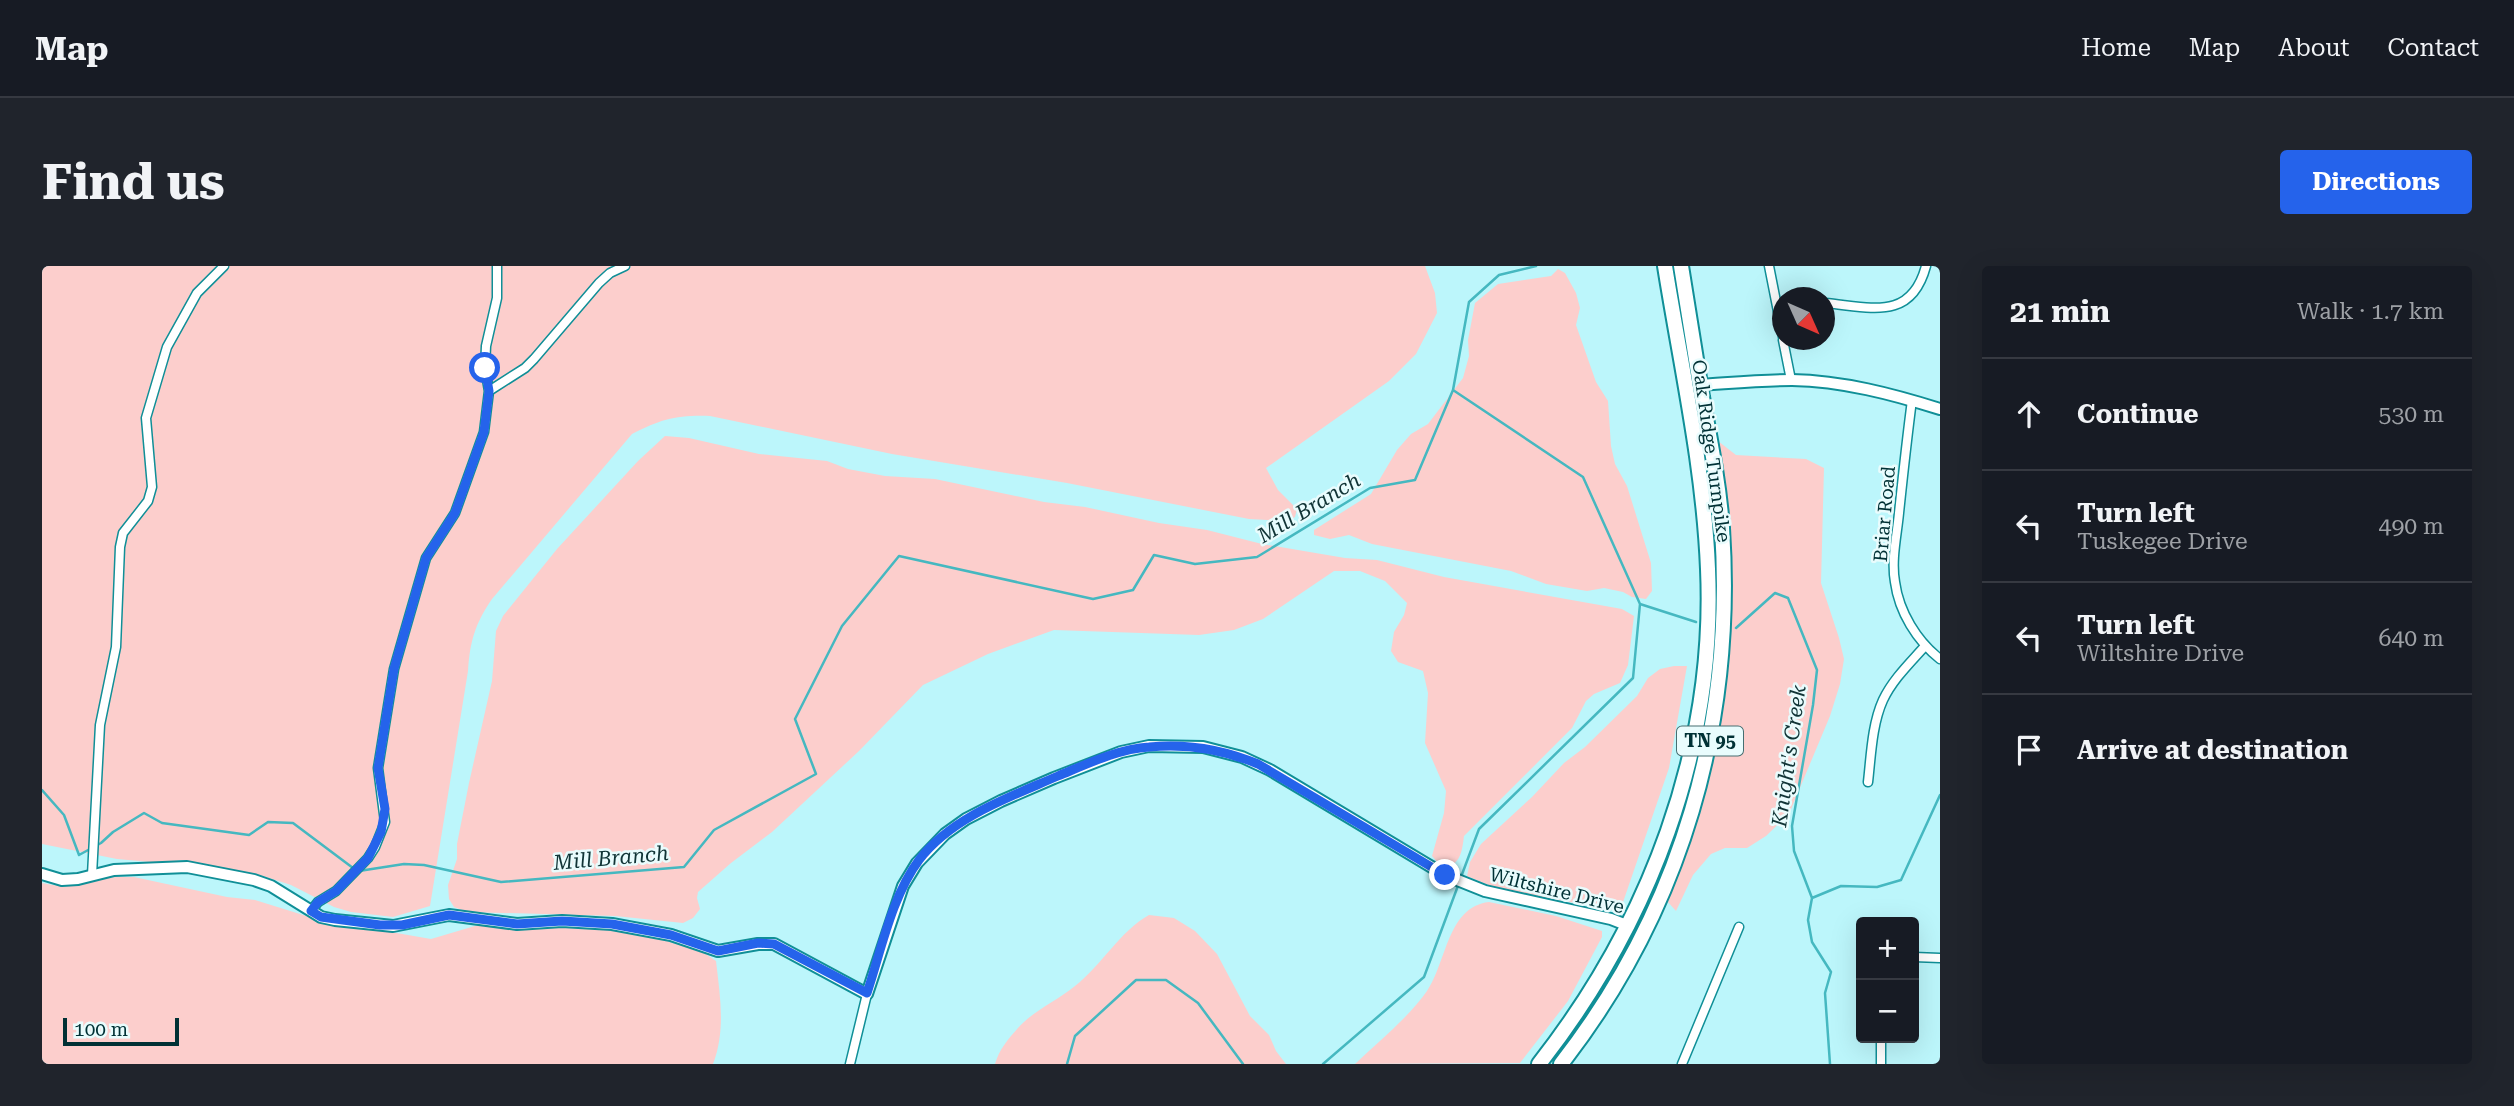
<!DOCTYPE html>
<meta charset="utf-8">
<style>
body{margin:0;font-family:"Roboto Serif",serif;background:#20242c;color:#f1f3f6}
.controls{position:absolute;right:21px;bottom:21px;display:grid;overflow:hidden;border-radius:7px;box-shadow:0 7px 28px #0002}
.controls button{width:63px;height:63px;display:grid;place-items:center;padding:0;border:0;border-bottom:2px solid #363941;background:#171b24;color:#f1f3f6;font:35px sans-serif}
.compass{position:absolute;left:1730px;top:21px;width:63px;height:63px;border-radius:50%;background:#171b24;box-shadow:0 7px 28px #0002;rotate:135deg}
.scale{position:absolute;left:21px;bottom:18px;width:116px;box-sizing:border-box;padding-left:7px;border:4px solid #003135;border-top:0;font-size:19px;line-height:24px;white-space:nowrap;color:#003135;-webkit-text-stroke:5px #e9fcfd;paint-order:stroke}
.stop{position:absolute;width:21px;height:21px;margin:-16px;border:5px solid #2563eb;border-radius:50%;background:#fff}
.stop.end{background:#2563eb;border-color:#fff;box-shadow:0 2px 7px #0008}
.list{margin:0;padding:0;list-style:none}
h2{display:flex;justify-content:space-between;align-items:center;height:91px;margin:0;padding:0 28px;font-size:30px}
h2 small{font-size:23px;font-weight:400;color:#9ea1a6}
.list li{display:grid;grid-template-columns:46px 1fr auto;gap:21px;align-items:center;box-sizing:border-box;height:112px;padding:0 28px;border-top:2px solid #363941}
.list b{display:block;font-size:26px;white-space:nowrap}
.list p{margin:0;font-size:23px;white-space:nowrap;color:#9ea1a6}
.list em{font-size:23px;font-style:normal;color:#9ea1a6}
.icon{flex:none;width:38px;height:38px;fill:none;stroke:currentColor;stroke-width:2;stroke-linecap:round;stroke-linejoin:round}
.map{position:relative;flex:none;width:1898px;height:798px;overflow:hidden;border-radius:7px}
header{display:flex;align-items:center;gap:42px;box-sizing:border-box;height:98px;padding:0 35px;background:#171b24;border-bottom:2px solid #363941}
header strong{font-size:33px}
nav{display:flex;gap:38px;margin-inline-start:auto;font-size:24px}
.intro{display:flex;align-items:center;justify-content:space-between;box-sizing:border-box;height:168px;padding:0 42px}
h1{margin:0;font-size:49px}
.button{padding:18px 32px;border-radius:7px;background:#2563eb;color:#fff;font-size:24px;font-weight:700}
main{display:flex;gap:42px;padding:0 42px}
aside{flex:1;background:#171b24;border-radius:7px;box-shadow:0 7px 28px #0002}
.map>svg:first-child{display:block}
.green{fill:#fccecc}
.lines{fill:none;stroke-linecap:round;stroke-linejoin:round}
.stream{stroke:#45b8c0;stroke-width:2.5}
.street-casing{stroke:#108f97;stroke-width:11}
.secondary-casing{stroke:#108f97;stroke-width:14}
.highway-casing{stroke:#108f97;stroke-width:18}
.street{stroke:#fff;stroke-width:8}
.secondary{stroke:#fff;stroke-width:10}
.highway{stroke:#fff;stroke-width:14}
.route{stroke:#2563eb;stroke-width:9}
.labels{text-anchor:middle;stroke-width:5;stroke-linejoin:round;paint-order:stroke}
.shield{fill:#e9fcfd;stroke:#466e71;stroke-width:2}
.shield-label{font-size:18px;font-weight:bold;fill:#003135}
.street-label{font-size:19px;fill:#003135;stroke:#e9fcfd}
.water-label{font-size:21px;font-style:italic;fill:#113436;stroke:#e9fcfd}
</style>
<header>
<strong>Map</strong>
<nav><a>Home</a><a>Map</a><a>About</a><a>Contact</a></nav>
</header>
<div class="intro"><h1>Find us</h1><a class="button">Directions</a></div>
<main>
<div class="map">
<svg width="1898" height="798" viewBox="0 0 1898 798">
<rect width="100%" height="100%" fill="#bcf6fb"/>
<path class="green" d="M0,0H1383L1393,27L1395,47L1374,88L1347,115L1224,202L1236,224L1255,243L1253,251L1245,255L1207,253L1025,217L850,188L668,150C634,149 620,153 590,168L450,333C433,358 428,375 426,405L388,640L351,651L309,646L292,641L249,619L221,610L140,594L119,597L75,593L0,578Z
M1516,3L1523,7L1534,27L1538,42L1534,59L1554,116L1566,135L1569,180L1573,198L1585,220L1609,297L1610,325L1604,333L1590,331L1581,326L1562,322L1545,325L1504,318L1469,305L1330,278L1307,269L1288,273L1272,269V264L1329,228L1355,184L1369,168L1386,158L1421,112L1427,90L1426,74L1433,37L1456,18L1509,10Z
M623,170L647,172L717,188L785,195L806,203L843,210L893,213L1002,236L1043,241L1117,257L1165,264L1220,278L1303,292L1335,294L1402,311L1580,343L1592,350L1586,399L1578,417L1552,428L1544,435L1530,462L1422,570C1420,586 1418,602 1399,600L1390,590L1402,547L1404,525L1383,477L1386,427L1381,405L1356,396L1349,385L1352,366L1362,349L1365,337L1343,315L1318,305H1292L1221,353L1192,364L1157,369L1012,364L946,388L881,419L817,485L730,566L689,597L656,626L655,632L658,643L651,652L641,657L573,650L425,646L412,641L407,633L406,619L415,593V578L427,517L450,415L454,365L461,350L515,283L596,195Z
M1676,175L1694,189L1764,193L1782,202L1779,317L1797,372L1802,393L1798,418L1788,450L1747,548L1724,570L1705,582H1683L1669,588L1651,609L1634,645L1625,635C1639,606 1649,575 1658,545C1695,418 1696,304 1676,175Z
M1632,400H1645L1627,502L1579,642L1572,644L1456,623L1425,610L1428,596L1439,578L1490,531L1522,497L1543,481L1595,430L1606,412L1618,403Z
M74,611H92L185,631L213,634L274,653L389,673L443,657L568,662L615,670L630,677L658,684L674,695C678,730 684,764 671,798H0V617L22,621L45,614Z
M1447,636L1514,650L1560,665V671L1526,735L1478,797L1313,798C1337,775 1366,752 1385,725C1405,696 1405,641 1447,636Z
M1107,649L1132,652L1153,665L1175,688L1208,750L1227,769L1234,785L1244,798H953C957,784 966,773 976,762C992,744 1015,735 1033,720C1060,699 1078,665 1107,649Z"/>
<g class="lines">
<path class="stream" d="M1411,124L1541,211L1598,338L1591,412L1437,563L1419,611
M1598,338L1654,356
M1694,362L1733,327L1746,332L1775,404L1771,439L1750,560L1752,585L1770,632L1766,654L1770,676L1789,706L1783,727L1788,798
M0,524L22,549L37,589L59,577L71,566L102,547L120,557L207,569L226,556L251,557L311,602
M317,605L362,598L382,599L459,616L642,601L672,564L774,508L753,453L800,360L857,290L1051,333L1091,324L1112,289L1153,298L1215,291L1328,222L1373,214L1411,124L1427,36L1457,9L1494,0
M1770,632L1799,620L1835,621L1859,614L1898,529
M1025,798L1033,770L1094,714H1124L1156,737L1201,798
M1281,798L1382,711L1417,617"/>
<g class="street-casing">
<path id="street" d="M1727,0L1741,71
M1783,37C1828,41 1869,56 1884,0
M1741,74L1749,114
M447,125L483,102L492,93L557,17L568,7L583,0
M1870,134C1865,172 1861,209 1857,247C1855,269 1849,294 1853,316C1857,346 1875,375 1898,393
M1826,516C1829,490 1830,458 1841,434C1851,413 1868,397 1883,380
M50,609L58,459L74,381L78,281L81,267L106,235L110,221L104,152L125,81L155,27L182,0
M269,645L276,636L294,625L326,592L333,581L343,556L336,502L352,403L384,292L413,247L442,166L447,125L443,102L444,80L455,32V0
M1872,691L1898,692
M1839,772V798
M808,798L825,728
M1640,798L1697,661"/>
</g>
<g class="secondary-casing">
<path id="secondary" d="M1658,119C1689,117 1719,114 1750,114C1801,115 1850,128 1898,143
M0,608L20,614L36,613L72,604L145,601L212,614L229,620L279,651L293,654L351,660L407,649L475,658L520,655L570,658L629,669L676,685L716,678H732L825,728L861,620L875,597L903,568L924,553L959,535L1012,512L1079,486L1107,480L1161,481L1200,491L1228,504L1403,609L1443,625L1569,653L1587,660"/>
</g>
<g class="highway-casing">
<path id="highway" d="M1497,798C1607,658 1674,483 1666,303C1662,202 1639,100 1623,0
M1519,798C1640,643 1693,457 1680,262C1677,218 1668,174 1660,131C1653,87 1646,44 1639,0"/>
</g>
<use href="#street" class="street"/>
<use href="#secondary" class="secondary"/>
<use href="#highway" class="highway"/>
</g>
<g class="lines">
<path class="route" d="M443,102L447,125L442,166L413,247L384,292L352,403L336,502L343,543L339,566L326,592L294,625L276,636L269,645L279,651L338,659H360L407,649L475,658L520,655L570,658L629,669L676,685L716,677L732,678L825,727C839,685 850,630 877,594C910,551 968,531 1016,510C1045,498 1076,483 1107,481C1146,477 1180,483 1216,498L1403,609"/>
</g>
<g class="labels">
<rect class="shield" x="1635" y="460.5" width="66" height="29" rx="5"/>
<g class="shield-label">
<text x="1668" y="481">TN 95</text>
</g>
<g class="street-label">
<text transform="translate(1670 185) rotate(82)" y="7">Oak Ridge Turnpike</text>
<text transform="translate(1842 248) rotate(-85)" y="7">Briar Road</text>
<text transform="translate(1515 624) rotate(14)" y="7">Wiltshire Drive</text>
</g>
<g class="water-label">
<text transform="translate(1267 242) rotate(-31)" y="7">Mill Branch</text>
<text transform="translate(1747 490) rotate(-82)" y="7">Knight's Creek</text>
<text transform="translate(569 592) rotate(-5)" y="7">Mill Branch</text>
</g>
</g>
</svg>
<div class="controls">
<button>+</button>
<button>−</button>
</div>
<svg class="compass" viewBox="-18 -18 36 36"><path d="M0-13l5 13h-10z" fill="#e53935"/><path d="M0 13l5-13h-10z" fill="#9ea1a6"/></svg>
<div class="scale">100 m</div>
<div class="stop" style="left:443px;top:102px"></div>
<div class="stop end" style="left:1403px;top:609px"></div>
</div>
<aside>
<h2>21 min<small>Walk · 1.7 km</small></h2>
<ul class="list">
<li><svg class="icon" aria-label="ahead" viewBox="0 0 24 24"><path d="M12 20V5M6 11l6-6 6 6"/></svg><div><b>Continue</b></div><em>530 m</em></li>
<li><svg class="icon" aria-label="left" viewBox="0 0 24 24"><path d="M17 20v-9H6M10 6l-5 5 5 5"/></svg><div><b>Turn left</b><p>Tuskegee Drive</p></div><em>490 m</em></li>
<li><svg class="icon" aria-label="left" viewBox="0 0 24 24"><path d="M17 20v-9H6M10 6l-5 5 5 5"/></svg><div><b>Turn left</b><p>Wiltshire Drive</p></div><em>640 m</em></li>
<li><svg class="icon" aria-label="arrive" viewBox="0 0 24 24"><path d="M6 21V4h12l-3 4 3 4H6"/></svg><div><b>Arrive at destination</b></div></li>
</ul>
</aside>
</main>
